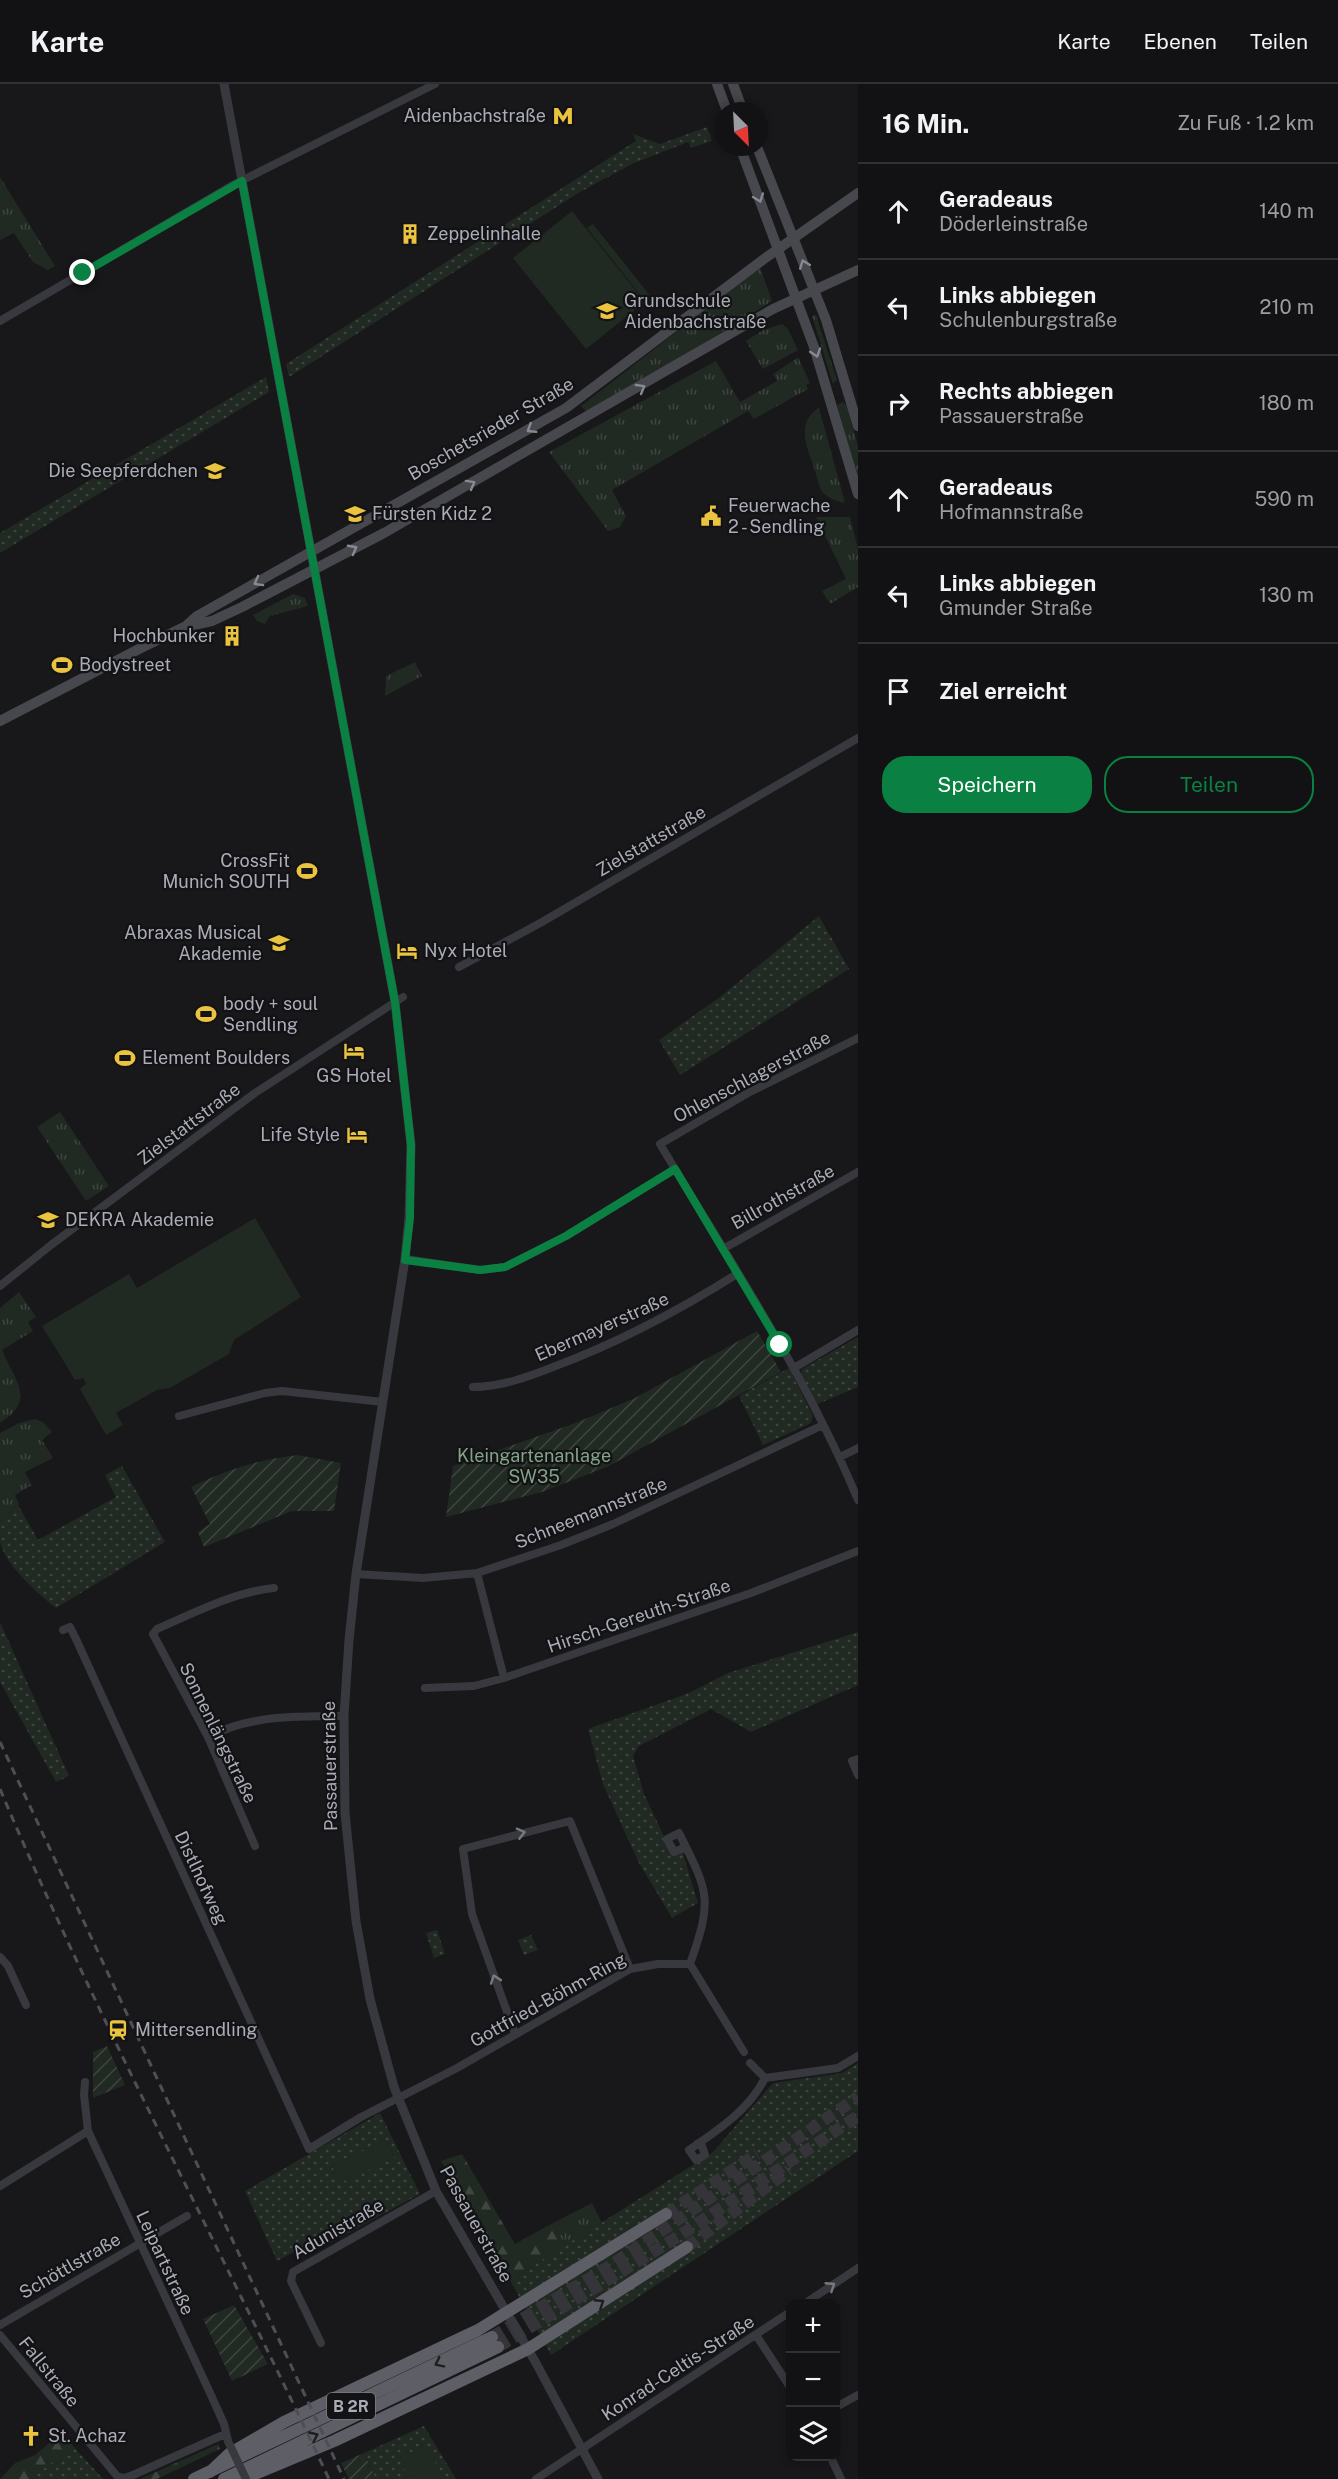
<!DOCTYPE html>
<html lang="de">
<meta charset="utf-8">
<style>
body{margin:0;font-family:"Public Sans",sans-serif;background:#1b1a1c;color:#f1f3f6}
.controls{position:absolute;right:18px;bottom:18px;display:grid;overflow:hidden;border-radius:12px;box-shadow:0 3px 9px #0003}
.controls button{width:54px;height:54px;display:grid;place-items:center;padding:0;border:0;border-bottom:2px solid #313133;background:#121113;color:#f1f3f6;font:30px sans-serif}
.compass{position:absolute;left:714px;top:18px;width:54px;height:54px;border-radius:50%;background:#121113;box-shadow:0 3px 9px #0003;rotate:156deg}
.stop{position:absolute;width:18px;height:18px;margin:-14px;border:4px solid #0b8043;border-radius:50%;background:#fff}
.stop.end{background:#0b8043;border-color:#fff;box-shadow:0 2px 6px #0008}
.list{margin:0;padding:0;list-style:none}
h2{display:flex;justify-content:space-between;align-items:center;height:78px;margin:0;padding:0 24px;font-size:26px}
h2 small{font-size:20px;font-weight:400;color:#9c9da0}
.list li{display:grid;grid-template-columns:39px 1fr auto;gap:18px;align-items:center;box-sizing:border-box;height:96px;padding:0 24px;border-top:2px solid #313133}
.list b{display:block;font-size:22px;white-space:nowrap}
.list p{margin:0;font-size:20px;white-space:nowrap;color:#9c9da0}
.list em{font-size:20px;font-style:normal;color:#9c9da0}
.actions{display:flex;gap:12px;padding:18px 24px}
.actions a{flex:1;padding:14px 0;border:2px solid #0b8043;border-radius:24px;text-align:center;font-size:21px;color:#0b8043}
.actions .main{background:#0b8043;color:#fff}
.icon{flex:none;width:33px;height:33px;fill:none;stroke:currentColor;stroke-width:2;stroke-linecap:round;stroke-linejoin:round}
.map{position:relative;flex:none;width:858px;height:2395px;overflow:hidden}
header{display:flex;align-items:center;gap:36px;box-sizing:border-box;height:84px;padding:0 30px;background:#121113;border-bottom:2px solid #313133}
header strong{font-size:28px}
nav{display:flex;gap:33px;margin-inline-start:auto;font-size:21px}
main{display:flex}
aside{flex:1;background:#121113}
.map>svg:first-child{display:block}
.grass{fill:url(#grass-tufts)}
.forest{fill:url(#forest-firs)}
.park{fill:url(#park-dots);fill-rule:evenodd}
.garden{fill:url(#garden-furrows)}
.pitch{fill:#212923}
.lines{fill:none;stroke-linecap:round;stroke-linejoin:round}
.trunk-tunnel{stroke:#353539;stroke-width:12;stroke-dasharray:12 6;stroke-linecap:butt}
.minor{stroke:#38393e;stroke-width:8}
.tertiary{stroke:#38393e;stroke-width:9}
.secondary{stroke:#47484e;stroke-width:10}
.trunk{stroke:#5d5e66;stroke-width:12}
.rail{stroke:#4e4f55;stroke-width:3;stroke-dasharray:8 6;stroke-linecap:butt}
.minor-bridge{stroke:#38393e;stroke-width:8}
.oneway{stroke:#878a93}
.oneway2{stroke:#777981}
.oneway3{stroke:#1e1d20}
.route{stroke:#0b8043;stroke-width:8}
.labels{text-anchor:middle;stroke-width:4.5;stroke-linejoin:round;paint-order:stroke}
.shield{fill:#131214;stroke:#7d7e87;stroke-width:1.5}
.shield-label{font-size:16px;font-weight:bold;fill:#aaadb8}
.poi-label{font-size:18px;fill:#aaadb8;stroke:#131214;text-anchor:start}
.street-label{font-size:18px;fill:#aaadb8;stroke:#131214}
.park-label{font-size:18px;fill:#82a388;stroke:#131214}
</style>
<header>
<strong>Karte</strong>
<nav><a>Karte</a><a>Ebenen</a><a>Teilen</a></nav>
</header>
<main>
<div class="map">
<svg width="858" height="2395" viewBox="0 0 858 2395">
<defs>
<pattern id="grass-tufts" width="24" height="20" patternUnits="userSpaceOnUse" patternTransform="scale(1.5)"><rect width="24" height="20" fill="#212923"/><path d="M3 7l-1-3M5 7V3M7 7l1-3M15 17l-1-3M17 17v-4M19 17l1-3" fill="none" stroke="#3f4541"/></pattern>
<pattern id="forest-firs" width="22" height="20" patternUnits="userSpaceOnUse" patternTransform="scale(1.5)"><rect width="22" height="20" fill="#212923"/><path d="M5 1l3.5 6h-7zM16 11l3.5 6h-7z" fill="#3f4541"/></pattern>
<pattern id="park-dots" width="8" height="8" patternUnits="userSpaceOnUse" patternTransform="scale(1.5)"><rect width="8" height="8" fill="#212923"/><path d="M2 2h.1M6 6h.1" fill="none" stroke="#3f4541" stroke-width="1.8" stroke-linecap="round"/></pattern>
<pattern id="garden-furrows" width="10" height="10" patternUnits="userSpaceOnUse" patternTransform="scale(1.5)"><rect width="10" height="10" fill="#212923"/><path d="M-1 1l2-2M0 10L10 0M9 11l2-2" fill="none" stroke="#3f4541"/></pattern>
</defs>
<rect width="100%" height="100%" fill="#181719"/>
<path class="grass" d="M0,93L55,182L48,186L33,178L14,149L0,156Z
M760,183L772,217L589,330L581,322Z
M816,231L837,296L833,300L812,232Z
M782,240L788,245L798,266L763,285L746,257L763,246Z
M798,273L810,299L806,301L808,305L754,335L748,327L612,406L626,432L620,443L608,447L549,368L716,277L740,318L777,297L773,290Z
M843,318L847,322L858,362V395L837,321Z
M819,324L845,419C836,417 827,414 821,406C818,399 816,390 814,383C806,362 796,338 819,324Z
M816,433H850L858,465V503L830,520L822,507L846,495Z
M293,510L305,514L308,522L270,532L265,540L257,537L253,531Z
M415,578L422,592L385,612L386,592Z
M60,1028L109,1102L86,1117L37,1043Z
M19,1208L36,1233L28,1238L33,1247L2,1266C15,1297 37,1316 0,1339V1224Z
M35,1335L43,1338L52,1348L42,1356L53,1374L25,1388L32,1401L15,1411L19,1420L0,1438V1349L19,1339Z
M592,2119L602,2139L565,2162L553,2139Z"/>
<path class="forest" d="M462,2070L515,2160L553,2139L565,2162L510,2196L441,2077Z
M62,2348L96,2391L103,2395H0L15,2379L35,2371Z
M218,2360L220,2365L157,2395H140Z"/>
<path class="park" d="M707,43L712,57L691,64L688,58L632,80L580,108L289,293L286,280L636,57L633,50L660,60Z
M266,293L269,308L0,469V449Z
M819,832L849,885L680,991L659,956L720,913Z
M858,1253V1303L815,1321L800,1291L802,1285Z
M789,1284L813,1332L811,1339L763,1361L739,1312Z
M122,1382L165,1458L56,1524C38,1510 3,1479 0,1457C0,1451 0,1444 0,1438L18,1421L38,1456L116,1413L105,1391Z
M0,1538L69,1692L56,1698L0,1598Z
M858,1548V1601L751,1648L711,1625L639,1662L633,1672L644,1710L671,1767L683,1769L698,1819L672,1834L638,1777L603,1700L588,1645L689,1609L728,1589Z
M437,1846L445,1870L434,1874L426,1849Z
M531,1851L538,1866L524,1871L518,1856Z
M858,1979V2067L551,2271L510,2196L712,2069L773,1999L842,1989Z
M380,2029L420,2110L318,2165L307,2161L277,2177L245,2107ZM385,2057L394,2073L340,2098L332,2082Z
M424,2342L456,2395H376L364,2369Z
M73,2362L103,2395H31Z"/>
<path class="garden" d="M757,1247L781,1288L607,1383L542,1408L446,1433L453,1382L578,1338L635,1314Z
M298,1371L341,1379L334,1427H292L204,1463L198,1448L210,1440L191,1403C226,1386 260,1375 298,1371Z
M107,1962L125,2001L93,2014V1968Z
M234,2221L268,2280L232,2297L203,2235Z
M364,2369L376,2395H349L341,2379Z"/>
<path class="pitch" d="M572,127L645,218L586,265L513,174Z
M593,140L652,214L646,218L587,144Z
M255,1134L301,1213L234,1256L229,1270L170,1304L157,1306L116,1329L123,1341L106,1351L80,1305L86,1299L83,1294L75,1296L42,1242L129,1190L137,1204Z
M386,2056L394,2074L340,2099L332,2081Z
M425,2361L445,2395H410L399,2375Z"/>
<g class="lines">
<path class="trunk-tunnel" d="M666,2130L757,2070
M687,2163L789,2086
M492,2253L610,2182L858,2013
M498,2263L679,2152L858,2032"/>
<path class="minor" d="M0,237L233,101L435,0
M459,883L542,838L858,654
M858,954L748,1009L660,1060C729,1176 806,1291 858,1416
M723,1165L858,1088
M405,1175L480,1186L505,1183L566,1152L675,1085
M0,1202L51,1161L255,1009L403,913
M794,1284L858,1246
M473,1303C500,1303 528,1293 553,1283C618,1259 678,1227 737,1190
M179,1332L265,1309L282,1307L383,1318
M840,1373L858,1364
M477,1489L504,1594
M356,1490L423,1494L477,1489L561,1461L613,1440L823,1341
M63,1546L70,1543L76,1555L309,2065L361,2033L457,1984L630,1885L658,1880H690L744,1968
M425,1604L474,1602L504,1594L751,1509L858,1467
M208,1653C250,1631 297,1632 344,1632
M858,1675L852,1677L858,1691
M255,1762L208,1653L153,1550L157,1545C194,1529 234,1508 274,1504
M686,1763L674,1768L667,1755L679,1749C709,1809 713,1815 690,1880
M0,1873L8,1882L26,1921
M515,1950L472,1830L463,1765L570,1737L630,1885
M750,1979L765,1994L838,1984L858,1972
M85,1998L84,2011L88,2047L211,2311L224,2340L228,2357
M697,2060L702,2062L705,2071L696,2076L689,2066C718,2046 749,2026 765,1994
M0,2102L88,2047
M804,2220L858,2184
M0,2241L187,2132
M0,2251L117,2392L123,2394L133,2391L225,2350
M756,2251L790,2303
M321,2259L291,2197L293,2188L436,2107
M836,2323L858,2311
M830,2372L841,2395
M536,2395L790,2228"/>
<path class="tertiary" d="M224,0L395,918L411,1061L409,1134L405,1175L356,1490L349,1556L344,1632L345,1729L356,1837L370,1915L394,2003L436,2107L536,2279L598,2395"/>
<path class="secondary" d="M717,0L727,27
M733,0L743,27
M740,63L814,263L858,410
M757,63L826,236L858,342
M187,541L197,532L566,324L764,175L858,109
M0,637L139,565L184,543L212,537L242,523L384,449L773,225L858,186"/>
<path class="trunk" d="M210,2388L229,2370L284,2338L478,2246L666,2130
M194,2395L492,2253
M224,2395L498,2263
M243,2395L334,2357L528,2265L687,2163"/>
<path class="rail" d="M0,1658L344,2395
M0,1705C99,1940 221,2164 329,2395"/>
<path class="minor-bridge" d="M228,2357L246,2395"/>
</g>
<defs><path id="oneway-chevron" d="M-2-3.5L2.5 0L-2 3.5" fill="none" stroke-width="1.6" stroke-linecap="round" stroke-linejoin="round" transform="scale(1.5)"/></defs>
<g class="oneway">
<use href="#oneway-chevron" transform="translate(759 114) rotate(70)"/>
<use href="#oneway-chevron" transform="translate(804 180) rotate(-111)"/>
<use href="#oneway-chevron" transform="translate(816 269) rotate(72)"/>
<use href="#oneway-chevron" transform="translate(641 304) rotate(-30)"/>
<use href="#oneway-chevron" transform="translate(531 345) rotate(148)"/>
<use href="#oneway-chevron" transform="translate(471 400) rotate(-29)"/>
<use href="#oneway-chevron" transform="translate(353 465) rotate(-28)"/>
<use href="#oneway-chevron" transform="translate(258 498) rotate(151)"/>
</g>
<g class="oneway2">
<use href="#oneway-chevron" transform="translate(521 1749) rotate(-14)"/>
<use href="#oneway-chevron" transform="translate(495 1895) rotate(-109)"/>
<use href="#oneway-chevron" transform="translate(831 2202) rotate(-33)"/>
</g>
<g class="oneway3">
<use href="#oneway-chevron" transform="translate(600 2219) rotate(-33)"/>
<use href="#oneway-chevron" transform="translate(439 2279) rotate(154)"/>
<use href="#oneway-chevron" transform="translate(314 2352) rotate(-25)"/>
</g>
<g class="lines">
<path class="route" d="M83,189L242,97L395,918L411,1061L410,1134L405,1176L480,1186L505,1183L566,1152L675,1085L780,1261"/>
</g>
<defs>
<g id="metro-bare" transform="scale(1.62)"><path d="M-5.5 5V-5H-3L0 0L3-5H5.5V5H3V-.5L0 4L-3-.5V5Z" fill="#eac33f" stroke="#131214" stroke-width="2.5" paint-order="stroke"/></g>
<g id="building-bare" transform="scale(1.62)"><path d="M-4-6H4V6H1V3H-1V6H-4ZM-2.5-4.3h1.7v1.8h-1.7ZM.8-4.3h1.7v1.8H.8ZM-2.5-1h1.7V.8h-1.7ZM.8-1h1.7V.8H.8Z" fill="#eac33f" stroke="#131214" stroke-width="2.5" paint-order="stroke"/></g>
<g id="school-bare" transform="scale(1.62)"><path d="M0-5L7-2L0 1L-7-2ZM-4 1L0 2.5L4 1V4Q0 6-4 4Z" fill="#eac33f" stroke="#131214" stroke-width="2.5" paint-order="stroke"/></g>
<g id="civic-bare" transform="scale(1.62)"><path d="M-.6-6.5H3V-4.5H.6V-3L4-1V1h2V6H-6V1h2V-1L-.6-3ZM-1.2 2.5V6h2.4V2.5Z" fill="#eac33f" stroke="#131214" stroke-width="2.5" paint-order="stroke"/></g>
<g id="stadium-bare" transform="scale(1.62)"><path d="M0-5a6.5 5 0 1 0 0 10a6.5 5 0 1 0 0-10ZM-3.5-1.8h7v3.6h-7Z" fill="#eac33f" stroke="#131214" stroke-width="2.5" paint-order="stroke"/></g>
<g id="hotel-bare" transform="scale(1.62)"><path d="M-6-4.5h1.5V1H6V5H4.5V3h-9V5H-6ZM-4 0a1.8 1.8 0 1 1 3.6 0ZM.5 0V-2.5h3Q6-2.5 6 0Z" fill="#eac33f" stroke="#131214" stroke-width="2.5" paint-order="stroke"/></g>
<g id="university-bare" transform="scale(1.62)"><path d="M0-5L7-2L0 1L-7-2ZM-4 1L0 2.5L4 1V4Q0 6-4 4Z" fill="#eac33f" stroke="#131214" stroke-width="2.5" paint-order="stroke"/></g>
<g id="station-bare" transform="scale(1.62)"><path d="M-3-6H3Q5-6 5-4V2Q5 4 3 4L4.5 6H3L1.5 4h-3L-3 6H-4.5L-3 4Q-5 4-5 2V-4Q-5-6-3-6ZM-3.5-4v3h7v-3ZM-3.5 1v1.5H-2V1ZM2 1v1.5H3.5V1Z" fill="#eac33f" stroke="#131214" stroke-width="2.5" paint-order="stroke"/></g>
<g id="church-bare" transform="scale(1.62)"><path d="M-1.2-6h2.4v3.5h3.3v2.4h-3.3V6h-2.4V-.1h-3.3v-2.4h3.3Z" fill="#eac33f" stroke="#131214" stroke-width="2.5" paint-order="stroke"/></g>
</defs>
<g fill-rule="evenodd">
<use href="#metro-bare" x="563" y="32"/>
<use href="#building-bare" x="410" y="150"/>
<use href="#school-bare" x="607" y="227"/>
<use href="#school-bare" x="215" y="387"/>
<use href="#school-bare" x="355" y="430"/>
<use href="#civic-bare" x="711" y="432"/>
<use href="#building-bare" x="232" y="552"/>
<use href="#stadium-bare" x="62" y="581"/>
<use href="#stadium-bare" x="307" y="787"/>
<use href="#school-bare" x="279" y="859"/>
<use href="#hotel-bare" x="407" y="867"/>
<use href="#stadium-bare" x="206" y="930"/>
<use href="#hotel-bare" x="354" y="967"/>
<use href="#stadium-bare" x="125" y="974"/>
<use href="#hotel-bare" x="357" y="1051"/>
<use href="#university-bare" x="48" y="1136"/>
<use href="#station-bare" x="118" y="1946"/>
<use href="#church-bare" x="31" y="2352"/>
</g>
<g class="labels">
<rect class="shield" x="327" y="2309" width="48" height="26" rx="4.5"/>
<g class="shield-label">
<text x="351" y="2328">B 2R</text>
</g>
<g class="poi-label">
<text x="546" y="38" text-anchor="end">Aidenbachstraße</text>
<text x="427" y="156">Zeppelinhalle</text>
<text x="624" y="223">Grundschule<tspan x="624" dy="21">Aidenbachstraße</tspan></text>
<text x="198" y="393" text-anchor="end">Die Seepferdchen</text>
<text x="728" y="428">Feuerwache<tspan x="728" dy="21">2 - Sendling</tspan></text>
<text x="372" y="436">Fürsten Kidz 2</text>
<text x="215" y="558" text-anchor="end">Hochbunker</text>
<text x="79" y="587">Bodystreet</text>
<text x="290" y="783" text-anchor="end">CrossFit<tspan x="290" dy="21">Munich SOUTH</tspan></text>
<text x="262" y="855" text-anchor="end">Abraxas Musical<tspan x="262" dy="21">Akademie</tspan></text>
<text x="424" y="873">Nyx Hotel</text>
<text x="223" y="926">body + soul<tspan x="223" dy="21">Sendling</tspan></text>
<text x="142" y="980">Element Boulders</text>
<text x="354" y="998" text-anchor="middle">GS Hotel</text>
<text x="340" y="1057" text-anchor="end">Life Style</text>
<text x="65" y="1142">DEKRA Akademie</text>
<text x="135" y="1952">Mittersendling</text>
<text x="48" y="2358">St. Achaz</text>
</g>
<g class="street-label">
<text transform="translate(491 345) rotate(-30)" y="6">Boschetsrieder Straße</text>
<text transform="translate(651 757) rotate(-30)" y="6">Zielstattstraße</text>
<text transform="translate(752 993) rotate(-28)" y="6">Ohlenschlagerstraße</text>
<text transform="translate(189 1040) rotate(-37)" y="6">Zielstattstraße</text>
<text transform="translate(783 1113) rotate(-29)" y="6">Billrothstraße</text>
<text transform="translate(602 1243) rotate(-24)" y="6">Ebermayerstraße</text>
<text transform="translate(591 1429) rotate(-22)" y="6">Schneemannstraße</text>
<text transform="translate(639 1532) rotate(-19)" y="6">Hirsch-Gereuth-Straße</text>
<text transform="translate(218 1649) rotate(64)" y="6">Sonnenlängstraße</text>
<text transform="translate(330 1682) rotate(-91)" y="6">Passauerstraße</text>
<text transform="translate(201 1794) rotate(65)" y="6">Distlhofweg</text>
<text transform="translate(548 1916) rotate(-29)" y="6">Gottfried-Böhm-Ring</text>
<text transform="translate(476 2140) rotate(61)" y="6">Passauerstraße</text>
<text transform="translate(338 2145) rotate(-30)" y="6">Adunistraße</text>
<text transform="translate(165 2179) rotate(65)" y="6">Leipartstraße</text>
<text transform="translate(70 2182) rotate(-30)" y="6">Schöttlstraße</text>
<text transform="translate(678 2284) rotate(-33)" y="6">Konrad-Celtis-Straße</text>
<text transform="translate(49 2288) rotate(51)" y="6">Fallstraße</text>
</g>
<g class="park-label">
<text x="534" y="1378">Kleingartenanlage<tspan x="534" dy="21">SW35</tspan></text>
</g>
</g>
</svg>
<div class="controls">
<button>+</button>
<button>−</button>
<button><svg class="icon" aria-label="layers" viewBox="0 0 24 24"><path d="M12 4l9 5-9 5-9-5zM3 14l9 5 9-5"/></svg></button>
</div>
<svg class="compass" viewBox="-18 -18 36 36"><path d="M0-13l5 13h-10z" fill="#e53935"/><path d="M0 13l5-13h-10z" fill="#9c9da0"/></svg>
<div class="stop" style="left:780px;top:1261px"></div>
<div class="stop end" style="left:83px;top:189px"></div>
</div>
<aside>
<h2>16 Min.<small>Zu Fuß · 1.2 km</small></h2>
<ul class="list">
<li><svg class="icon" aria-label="ahead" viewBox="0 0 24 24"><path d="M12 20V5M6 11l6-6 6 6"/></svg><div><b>Geradeaus</b><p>Döderleinstraße</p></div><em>140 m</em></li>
<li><svg class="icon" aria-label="left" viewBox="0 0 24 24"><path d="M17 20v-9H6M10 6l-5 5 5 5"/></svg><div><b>Links abbiegen</b><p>Schulenburgstraße</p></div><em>210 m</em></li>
<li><svg class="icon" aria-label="right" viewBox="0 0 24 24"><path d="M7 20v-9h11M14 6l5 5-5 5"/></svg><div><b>Rechts abbiegen</b><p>Passauerstraße</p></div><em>180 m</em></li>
<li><svg class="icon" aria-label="ahead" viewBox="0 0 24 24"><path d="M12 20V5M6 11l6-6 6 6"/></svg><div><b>Geradeaus</b><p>Hofmannstraße</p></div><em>590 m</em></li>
<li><svg class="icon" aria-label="left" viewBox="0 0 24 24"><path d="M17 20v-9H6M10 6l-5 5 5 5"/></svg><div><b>Links abbiegen</b><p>Gmunder Straße</p></div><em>130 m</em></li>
<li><svg class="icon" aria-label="arrive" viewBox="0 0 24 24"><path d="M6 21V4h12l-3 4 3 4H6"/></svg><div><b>Ziel erreicht</b></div></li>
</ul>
<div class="actions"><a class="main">Speichern</a><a>Teilen</a></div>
</aside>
</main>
